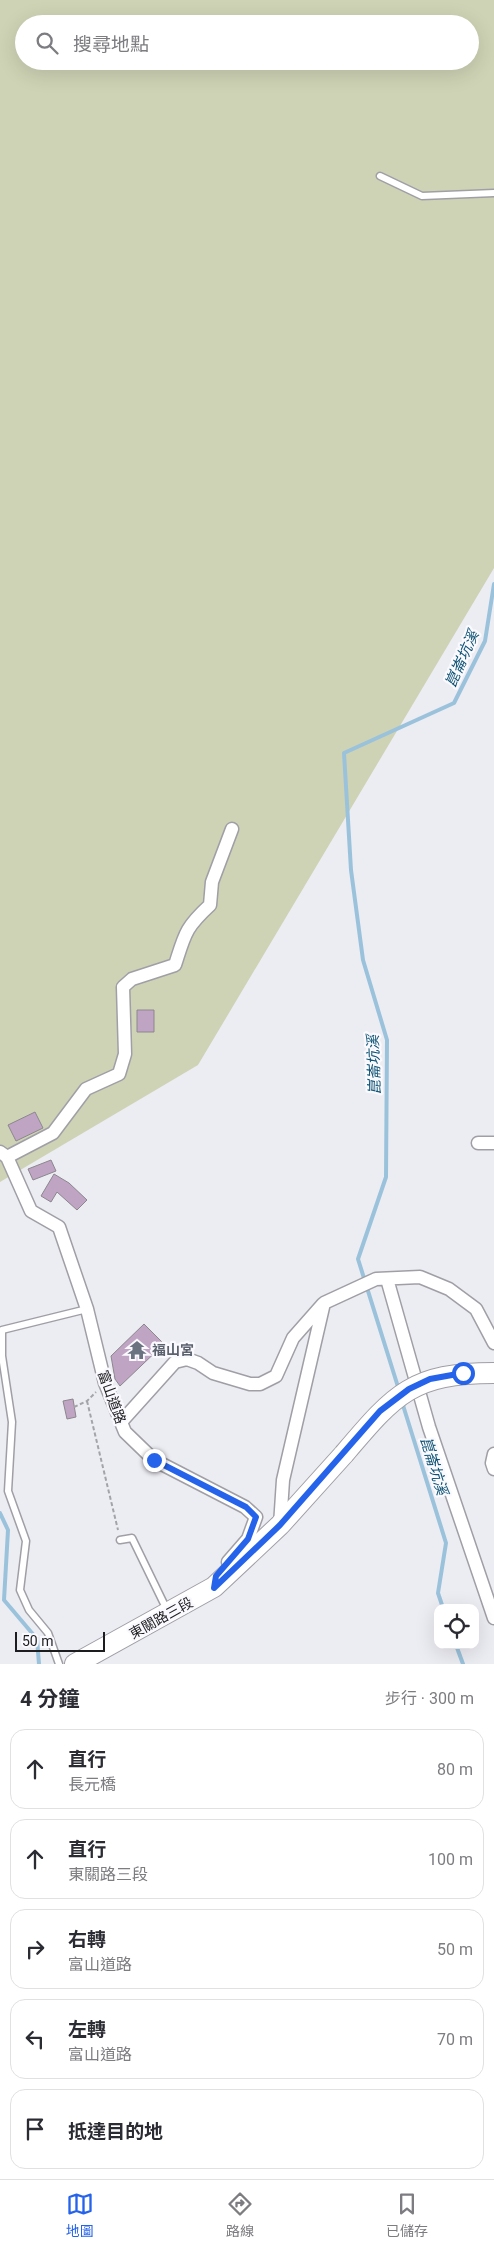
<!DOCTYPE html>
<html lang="zh-TW">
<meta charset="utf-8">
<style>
body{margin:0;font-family:Roboto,"Noto Sans TC",sans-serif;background:#f2f2f3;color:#2b2b33}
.controls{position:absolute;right:15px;bottom:15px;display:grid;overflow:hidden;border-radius:10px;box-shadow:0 5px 20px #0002}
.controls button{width:45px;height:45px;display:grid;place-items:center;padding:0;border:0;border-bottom:1px solid #e1e1e2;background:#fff;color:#2b2b33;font:25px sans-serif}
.scale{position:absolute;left:15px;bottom:12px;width:90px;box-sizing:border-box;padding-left:5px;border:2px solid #1d1d1f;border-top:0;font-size:14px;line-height:18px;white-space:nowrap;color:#1d1d1f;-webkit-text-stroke:4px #faf9fe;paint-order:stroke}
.stop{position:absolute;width:15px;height:15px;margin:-11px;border:4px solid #2563eb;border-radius:50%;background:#fff}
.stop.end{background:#2563eb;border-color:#fff;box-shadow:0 1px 5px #0008}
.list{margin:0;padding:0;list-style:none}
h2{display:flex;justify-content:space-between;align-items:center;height:65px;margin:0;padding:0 20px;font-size:21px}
h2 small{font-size:16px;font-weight:400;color:#7c7c81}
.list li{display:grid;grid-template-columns:32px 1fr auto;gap:15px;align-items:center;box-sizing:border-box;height:80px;margin:0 10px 10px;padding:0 10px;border:1px solid #e1e1e2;border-radius:15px}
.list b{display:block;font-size:19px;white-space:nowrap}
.list p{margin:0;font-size:16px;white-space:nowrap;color:#7c7c81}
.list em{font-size:16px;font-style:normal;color:#7c7c81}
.icon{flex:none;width:28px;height:28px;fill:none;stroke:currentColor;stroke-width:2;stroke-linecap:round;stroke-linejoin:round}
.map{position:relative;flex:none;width:494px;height:1664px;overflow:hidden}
.search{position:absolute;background:#fff;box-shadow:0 5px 20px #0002;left:15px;right:15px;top:15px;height:55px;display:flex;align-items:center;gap:12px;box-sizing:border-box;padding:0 18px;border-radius:28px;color:#7c7c81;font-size:19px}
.sheet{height:515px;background:#fff}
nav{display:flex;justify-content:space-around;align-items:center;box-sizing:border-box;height:70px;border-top:1px solid #e1e1e2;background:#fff;font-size:14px;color:#7c7c81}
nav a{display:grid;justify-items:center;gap:2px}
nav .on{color:#2563eb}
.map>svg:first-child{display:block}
.green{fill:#ced3b5;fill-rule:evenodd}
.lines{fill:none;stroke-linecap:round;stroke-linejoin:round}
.stream{stroke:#9bc2db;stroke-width:4}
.building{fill:#c0a4c4;stroke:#8c878d}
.lane-casing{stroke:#a09fa6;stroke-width:9}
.street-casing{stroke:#a09fa6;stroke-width:15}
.primary-casing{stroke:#a09fa6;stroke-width:22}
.path{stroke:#a3a3a9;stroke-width:2;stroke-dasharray:4 2.5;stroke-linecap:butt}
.lane{stroke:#fff;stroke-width:6}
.street{stroke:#fff;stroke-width:12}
.primary{stroke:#fff;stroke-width:20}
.primary-bridge-casing{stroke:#a09fa6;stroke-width:22;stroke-linecap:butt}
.primary-bridge{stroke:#fff;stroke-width:20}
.route{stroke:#2563eb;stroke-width:6}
.labels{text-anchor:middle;stroke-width:4.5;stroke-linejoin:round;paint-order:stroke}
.worship-label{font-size:14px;font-weight:bold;fill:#5b616d;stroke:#faf9fe;text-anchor:start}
.street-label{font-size:14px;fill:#1d1d1f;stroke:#faf9fe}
.water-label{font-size:15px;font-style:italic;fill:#0e5374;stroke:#faf9fe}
</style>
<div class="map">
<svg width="494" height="1664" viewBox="0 0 494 1664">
<rect width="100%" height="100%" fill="#ececf3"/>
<path class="green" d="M0,0H494V568L198,1065L0,1182ZM24,24H470V61H24Z"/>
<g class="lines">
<path class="stream" d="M399,1390L358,1259L386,1177L387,1040L363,960L351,870L344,753L454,703L485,641L494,584
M402,1402L446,1543L438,1593L443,1608
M0,1513L8,1530L4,1600L37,1639L39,1664
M456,1645L463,1664"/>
</g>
<path class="building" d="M137,1010H154V1032H137Z
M35,1112L43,1128L16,1141L8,1125Z
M51,1160L56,1171L33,1180L28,1169Z
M54,1174L69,1183L87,1200L77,1210L57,1192L51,1202L41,1196Z
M144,1324L164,1344L120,1386L115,1379L111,1356Z
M73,1399L76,1417L67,1419L63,1401Z"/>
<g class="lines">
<g class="lane-casing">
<path id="lane" d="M380,176L422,196L494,193
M120,1540L132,1538L167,1610
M59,1664L48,1633L29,1610L20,1590L26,1541L8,1491L12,1422L2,1356V1330L87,1309"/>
</g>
<g class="street-casing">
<path id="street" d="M478,1143H494
M0,1152L7,1157L31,1211L59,1227L87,1309L105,1383L125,1432L154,1460L245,1507L256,1517L248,1539L228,1562
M7,1157L53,1133L86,1089L119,1074L125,1054L123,987L132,979L175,965C185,934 185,928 210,905L212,882L232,829
M387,1279L429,1427L494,1618
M122,1421L175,1362L187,1359L198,1363L213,1373L250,1384H260L276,1376L293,1338L323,1304
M494,1454L492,1463L494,1469
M280,1525L283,1480L324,1303L376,1279L420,1277L449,1289L476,1309L494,1343"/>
</g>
<g class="primary-casing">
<path id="primary" d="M75,1664L214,1587L280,1525L344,1454"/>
</g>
<path class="path" d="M87,1401L118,1530
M74,1407L87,1401L96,1392"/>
<use href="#lane" class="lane"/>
<use href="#street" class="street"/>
<use href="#primary" class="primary"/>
<g class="primary-bridge-casing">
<path id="primary-bridge" d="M344,1454C395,1394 412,1373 494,1373"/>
</g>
<use href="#primary-bridge" class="primary-bridge"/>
</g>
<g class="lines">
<path class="route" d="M154,1460L246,1507L256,1517L248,1539L216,1576L214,1588L280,1525L380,1411L409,1389L430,1379L463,1373"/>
</g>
<defs>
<g id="temple-bare" transform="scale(1.5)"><path d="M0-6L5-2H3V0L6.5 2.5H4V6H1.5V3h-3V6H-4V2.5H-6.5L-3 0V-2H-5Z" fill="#6b7280" stroke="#faf9fe" stroke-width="2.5" paint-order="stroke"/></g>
</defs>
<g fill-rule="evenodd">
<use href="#temple-bare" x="137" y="1350"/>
</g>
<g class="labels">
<g class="worship-label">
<text x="152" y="1355">福山宮</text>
</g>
<g class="street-label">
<text transform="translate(112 1397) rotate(70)" y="5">富山道路</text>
<text transform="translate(161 1618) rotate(-29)" y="5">東關路三段</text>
</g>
<g class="water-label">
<text transform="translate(462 659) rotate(-66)" y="5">崑崙坑溪</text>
<text transform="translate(374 1065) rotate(-92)" y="5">崑崙坑溪</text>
<text transform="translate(434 1466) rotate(73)" y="5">崑崙坑溪</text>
</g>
</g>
</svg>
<div class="controls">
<button><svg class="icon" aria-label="locate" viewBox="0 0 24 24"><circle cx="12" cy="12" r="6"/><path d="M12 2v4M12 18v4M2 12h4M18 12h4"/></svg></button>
</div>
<div class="scale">50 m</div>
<div class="stop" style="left:463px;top:1373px"></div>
<div class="stop end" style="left:154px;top:1460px"></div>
<div class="search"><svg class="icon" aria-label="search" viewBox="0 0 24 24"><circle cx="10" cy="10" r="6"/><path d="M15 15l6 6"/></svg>搜尋地點</div>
</div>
<section class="sheet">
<h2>4 分鐘<small>步行 · 300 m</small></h2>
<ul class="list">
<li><svg class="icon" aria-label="ahead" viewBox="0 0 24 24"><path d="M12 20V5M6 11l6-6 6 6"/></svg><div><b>直行</b><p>長元橋</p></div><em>80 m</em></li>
<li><svg class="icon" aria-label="ahead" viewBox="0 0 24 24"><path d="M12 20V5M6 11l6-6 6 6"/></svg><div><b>直行</b><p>東關路三段</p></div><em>100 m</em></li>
<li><svg class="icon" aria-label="right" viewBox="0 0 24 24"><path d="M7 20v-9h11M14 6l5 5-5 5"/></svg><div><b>右轉</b><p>富山道路</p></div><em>50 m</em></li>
<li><svg class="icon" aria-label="left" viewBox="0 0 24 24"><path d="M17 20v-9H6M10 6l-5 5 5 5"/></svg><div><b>左轉</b><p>富山道路</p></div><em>70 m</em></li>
<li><svg class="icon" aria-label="arrive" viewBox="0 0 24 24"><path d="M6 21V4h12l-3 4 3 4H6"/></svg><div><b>抵達目的地</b></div></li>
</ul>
</section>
<nav>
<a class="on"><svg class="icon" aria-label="map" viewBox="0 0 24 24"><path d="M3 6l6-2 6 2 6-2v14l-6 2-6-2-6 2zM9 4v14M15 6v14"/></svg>地圖</a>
<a><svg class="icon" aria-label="directions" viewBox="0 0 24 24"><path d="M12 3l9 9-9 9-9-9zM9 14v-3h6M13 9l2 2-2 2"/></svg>路線</a>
<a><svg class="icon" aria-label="saved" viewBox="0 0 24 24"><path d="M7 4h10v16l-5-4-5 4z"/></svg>已儲存</a>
</nav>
